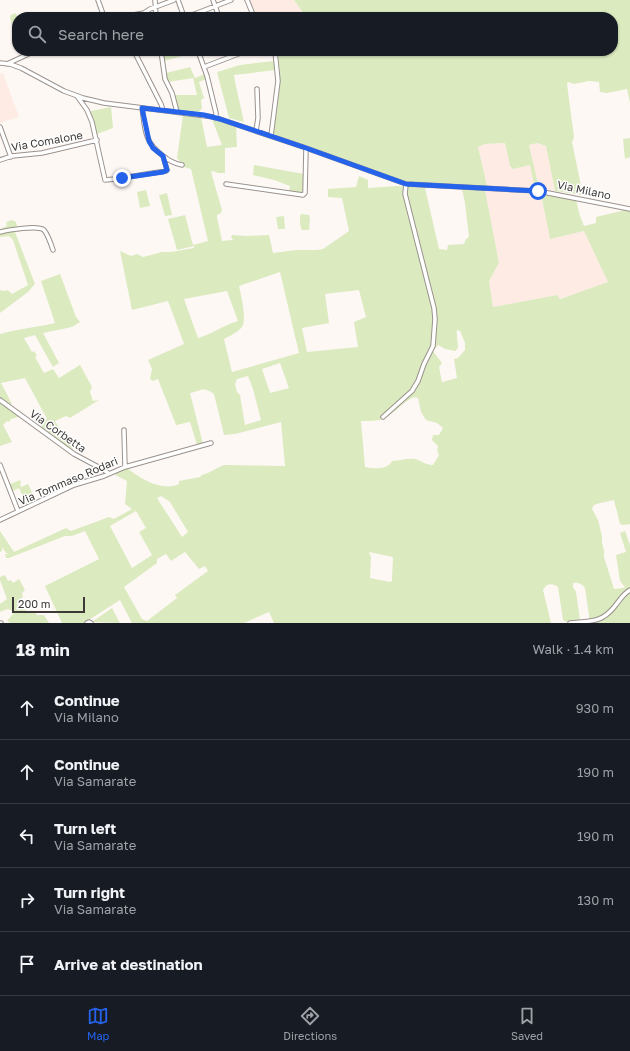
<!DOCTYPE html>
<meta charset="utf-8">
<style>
body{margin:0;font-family:"Golos Text",sans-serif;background:#242831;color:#f1f3f6}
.scale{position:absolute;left:12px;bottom:10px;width:73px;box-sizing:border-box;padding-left:4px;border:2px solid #3d3937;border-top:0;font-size:11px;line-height:14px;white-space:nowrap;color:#3d3937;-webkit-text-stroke:3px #fff;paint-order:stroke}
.stop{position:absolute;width:12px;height:12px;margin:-9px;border:3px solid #2563eb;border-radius:50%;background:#fff}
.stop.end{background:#2563eb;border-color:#fff;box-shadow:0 1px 4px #0008}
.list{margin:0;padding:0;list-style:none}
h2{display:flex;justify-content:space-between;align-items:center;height:52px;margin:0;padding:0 16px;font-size:17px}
h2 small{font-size:13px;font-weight:400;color:#9ea1a6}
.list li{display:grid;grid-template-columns:26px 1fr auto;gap:12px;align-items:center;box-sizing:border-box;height:64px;padding:0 16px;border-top:1px solid #363941}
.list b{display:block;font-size:15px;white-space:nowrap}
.list p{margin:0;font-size:13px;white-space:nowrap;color:#9ea1a6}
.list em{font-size:13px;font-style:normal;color:#9ea1a6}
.icon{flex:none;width:22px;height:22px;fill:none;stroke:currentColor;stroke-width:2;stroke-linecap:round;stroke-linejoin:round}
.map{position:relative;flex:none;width:630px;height:623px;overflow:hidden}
.search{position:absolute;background:#171b24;box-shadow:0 1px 3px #0004;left:12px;right:12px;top:12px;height:44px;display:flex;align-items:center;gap:10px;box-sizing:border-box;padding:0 14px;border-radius:16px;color:#9ea1a6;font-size:15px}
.sheet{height:372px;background:#171b24}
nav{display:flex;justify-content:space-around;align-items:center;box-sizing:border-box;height:56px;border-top:1px solid #363941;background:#171b24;font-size:11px;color:#9ea1a6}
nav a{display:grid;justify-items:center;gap:2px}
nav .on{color:#2563eb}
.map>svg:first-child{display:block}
.built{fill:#feece4}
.green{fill:#dbeabf;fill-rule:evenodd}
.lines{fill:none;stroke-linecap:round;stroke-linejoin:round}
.minor-casing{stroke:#9b928e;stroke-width:5.5}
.minor{stroke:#fff;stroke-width:3.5}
.route{stroke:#2563eb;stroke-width:5}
.labels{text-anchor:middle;stroke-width:3;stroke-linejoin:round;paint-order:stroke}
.street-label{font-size:11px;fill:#3d3937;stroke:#fff}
</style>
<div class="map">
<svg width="630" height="623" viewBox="0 0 630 623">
<rect width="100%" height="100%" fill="#fef8f5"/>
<path class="built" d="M249,0H294L306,17H255Z
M3,73L19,117L0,123V74Z
M505,143L510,166L513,169L530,165L534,185L536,188L487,186L478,147L485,144Z
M536,143L546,146L555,191L539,188L529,145Z
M485,190L541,194L550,239L584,231L609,282L559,299L557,295L493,307L489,281L499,263Z"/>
<path class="green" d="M294,0H630V103L627,89L607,93L600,92L599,82L589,81L574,84L568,82L567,84L574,137L572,142L583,195L555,191L546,146L537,143L529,145L539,188H536L534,185L530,165L513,169L510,166L505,143L485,144L478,147L487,186H462L403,181L273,134L280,79L278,51H613V17H306Z
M15,13L18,17H17V48L10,17L11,15Z
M162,51H184L186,55L164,61Z
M274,61L276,70L234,75L235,82L244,122L229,118L217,72L240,65Z
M190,67L195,78L205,74L206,79L199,82L204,98L201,100L202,108L199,112L178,110L175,95H197L193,78L168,82L166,73Z
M111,107L113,128L97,134L90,114L91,111Z
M183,115L201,117L207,147L222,145L212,119L236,126L237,147L225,148V173H218L213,171L211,172L222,210L221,213L217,215V217L222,241L233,240L231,237L232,235L246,236L269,235L273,253L296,250H316L323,249L349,231L342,198L328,197V189L356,187L359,176L368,180V188L397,186L425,188L439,249L447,250L448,245L464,244L466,239L469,237L465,203L462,189L485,190L499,263L489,281L493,307L557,295L560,299L608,282L584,231L550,239L541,194L576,200L580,216L584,226L596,223V217L625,210L630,211V524L623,525L620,524L614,500L596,504L593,506L592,509L598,520L602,536V543L604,550V557L614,589L623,588L625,587L620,581L616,555L626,552L620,533L625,531L630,545V588L616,603L617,605L630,592V623H590L585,588C583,584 577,582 573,583V587L576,592L580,620L566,622L563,620L558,587C552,583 547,583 543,590L551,623H274L269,612L244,623H132L120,600L84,623H62L45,586L99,559L85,531L72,536H65L9,558H6L5,554H9L6,553L2,547V551L0,552V531L14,552L66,528L71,531L109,517L114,519L132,509L125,504L127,481L112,473L127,468C141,479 162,492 179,484V481L200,477L202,475C210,473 216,468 224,465L285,466L281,422L235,434L224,435L214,394C202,386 202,391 190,393L203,444L197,445L190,422L176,425L158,379L153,381L150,379L152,369L148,360L184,344L168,301L132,310L120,251L131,256L137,254L143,257L162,252H171L194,248V246L177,250L168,219L185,215L193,245L208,241L191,169L184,167L177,158ZM280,272L299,353L232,372L224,339C230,336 238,332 242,327C247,320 241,295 239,286ZM359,290L366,317L354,322L358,347L307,352L302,328L329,323L325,294ZM227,291L238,321C224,325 212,334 198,338L184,299ZM457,330L460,331L465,343V350L458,358L454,359L457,378L442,382L439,367L442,363L433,351L438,345L445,349L455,351L458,348C458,342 456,334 457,330ZM280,363L289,388L270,393L262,369ZM248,376L253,389L261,420L245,425L240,395L237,392L235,384L237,379ZM414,397L418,398L421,412L426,420L437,423L443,428L439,435H433L432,440L438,446L437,450L439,455L433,465C426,465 422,461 415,459C407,458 400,461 392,461C388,470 373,469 365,467L361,421C367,421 374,421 380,420C393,416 401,403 414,397ZM161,496L170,502L188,532L182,537L157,498ZM136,511L146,528L139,532L152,555L132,568L110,526ZM185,552L199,569L205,566L208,571L175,595L177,598L147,621L142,619L124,587L157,563V559L166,554L171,561ZM369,552L393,557L392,581L390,582L370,578L371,557Z
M630,138V157L625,159L623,139Z
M254,165L304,174L305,193L302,195L289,192L290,186L274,180L253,175Z
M146,190L150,206L140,208L137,192Z
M167,193L172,215L165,216L159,195Z
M301,214L309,215L310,218L309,230H302C300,226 299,218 301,214Z
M284,216L285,229H278L276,217Z
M12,220L16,222L18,230H29L15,232L35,284L28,292L0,313V290L3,291L8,290L12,294L28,285L13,240L9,236L0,237V229L7,226L6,222Z
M60,274L76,317L80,322L72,327L43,333L59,363L53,367L35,335L24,338L32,352L34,351L37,356L35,357L44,373L53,369L59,378L80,365L92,387L90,392L93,401L99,400L70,418L66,416L55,421L75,453L43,431L40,425L47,419L25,378L1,383L12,404L9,405L0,399V334C18,329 37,327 55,323L41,281Z
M0,401L18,415V417L11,419L9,422L7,421L3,425L12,442L0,446Z
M20,480L21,482L20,484L21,487L28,484L36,501L27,505L19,488L11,492L8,485Z
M5,575L8,581L11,580L13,583L19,579L25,590L22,593L23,597L20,599L26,611L35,613L37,615H44L49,623H10L7,621L13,614L11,610L7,609L0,612V604L7,599L0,580V577Z
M112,608L120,623L92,622Z"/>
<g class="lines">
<g class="minor-casing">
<path id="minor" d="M98,0L104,17
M155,0L156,17
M178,0L184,17
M213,0L219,17
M247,0L254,17
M122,17L144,13L150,9L174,0
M187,17L231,0
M134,51L161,104L163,110
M161,51L165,79L172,93L177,112
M198,51L207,76L216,113V118
M0,63L10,64L21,68L64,91L83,98L104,103L214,117L306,148L406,184L538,191L630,209
M7,64L35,51
M204,67L246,51
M77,96L87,110L92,122L105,180L115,179L166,171L167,170L163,156
M142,108C145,128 144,142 162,155C168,160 175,164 182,165
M0,127L11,157
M256,131L258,118L257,89
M271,136L278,81L275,51
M0,160L12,156L42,153L97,140
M226,184L303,195L305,193L306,148
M0,232C8,230 38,225 44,230C48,235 51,244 53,250
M0,400L74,454L104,470L108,473
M383,417L412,391L418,381L424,364L433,346L435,319L434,308L405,194L406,184
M124,430L125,467
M0,465L18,511
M0,520L74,485L104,476L125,467L211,443
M0,623H1
M87,623L89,622L91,623
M570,623C590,621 602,623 615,606C620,600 623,594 630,590"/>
</g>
<use href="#minor" class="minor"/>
</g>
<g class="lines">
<path class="route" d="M122,178L163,172L167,170L163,156L153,148L149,141L142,108L204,115L220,119L306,148L406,184L538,191"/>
</g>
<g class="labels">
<g class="street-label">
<text transform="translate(47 141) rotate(-10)" y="4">Via Comalone</text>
<text transform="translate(584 190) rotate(12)" y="4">Via Milano</text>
<text transform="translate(58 431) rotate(35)" y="4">Via Corbetta</text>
<text transform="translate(68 481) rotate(-23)" y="4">Via Tommaso Rodari</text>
</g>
</g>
</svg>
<div class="scale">200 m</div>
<div class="stop" style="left:538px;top:191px"></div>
<div class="stop end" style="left:122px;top:178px"></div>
<div class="search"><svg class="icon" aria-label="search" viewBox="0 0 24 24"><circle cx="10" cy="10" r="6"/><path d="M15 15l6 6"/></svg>Search here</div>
</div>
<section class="sheet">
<h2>18 min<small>Walk · 1.4 km</small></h2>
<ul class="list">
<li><svg class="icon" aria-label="ahead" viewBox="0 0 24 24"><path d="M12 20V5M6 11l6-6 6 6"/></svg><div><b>Continue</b><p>Via Milano</p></div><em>930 m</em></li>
<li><svg class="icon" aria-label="ahead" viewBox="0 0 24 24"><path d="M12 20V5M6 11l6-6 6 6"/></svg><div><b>Continue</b><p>Via Samarate</p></div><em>190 m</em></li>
<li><svg class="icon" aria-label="left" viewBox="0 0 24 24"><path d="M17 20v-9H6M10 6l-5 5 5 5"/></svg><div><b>Turn left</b><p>Via Samarate</p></div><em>190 m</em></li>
<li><svg class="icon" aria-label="right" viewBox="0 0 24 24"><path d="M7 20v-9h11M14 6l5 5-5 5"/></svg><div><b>Turn right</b><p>Via Samarate</p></div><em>130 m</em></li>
<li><svg class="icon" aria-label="arrive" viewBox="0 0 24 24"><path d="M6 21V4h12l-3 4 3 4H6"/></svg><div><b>Arrive at destination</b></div></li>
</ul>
</section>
<nav>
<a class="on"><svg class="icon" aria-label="map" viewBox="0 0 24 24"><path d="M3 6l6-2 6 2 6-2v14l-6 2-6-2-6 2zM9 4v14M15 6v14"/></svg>Map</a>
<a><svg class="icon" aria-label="directions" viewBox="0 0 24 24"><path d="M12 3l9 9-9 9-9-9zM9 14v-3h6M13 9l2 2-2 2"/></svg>Directions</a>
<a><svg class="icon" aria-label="saved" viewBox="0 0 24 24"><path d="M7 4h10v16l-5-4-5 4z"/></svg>Saved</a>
</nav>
